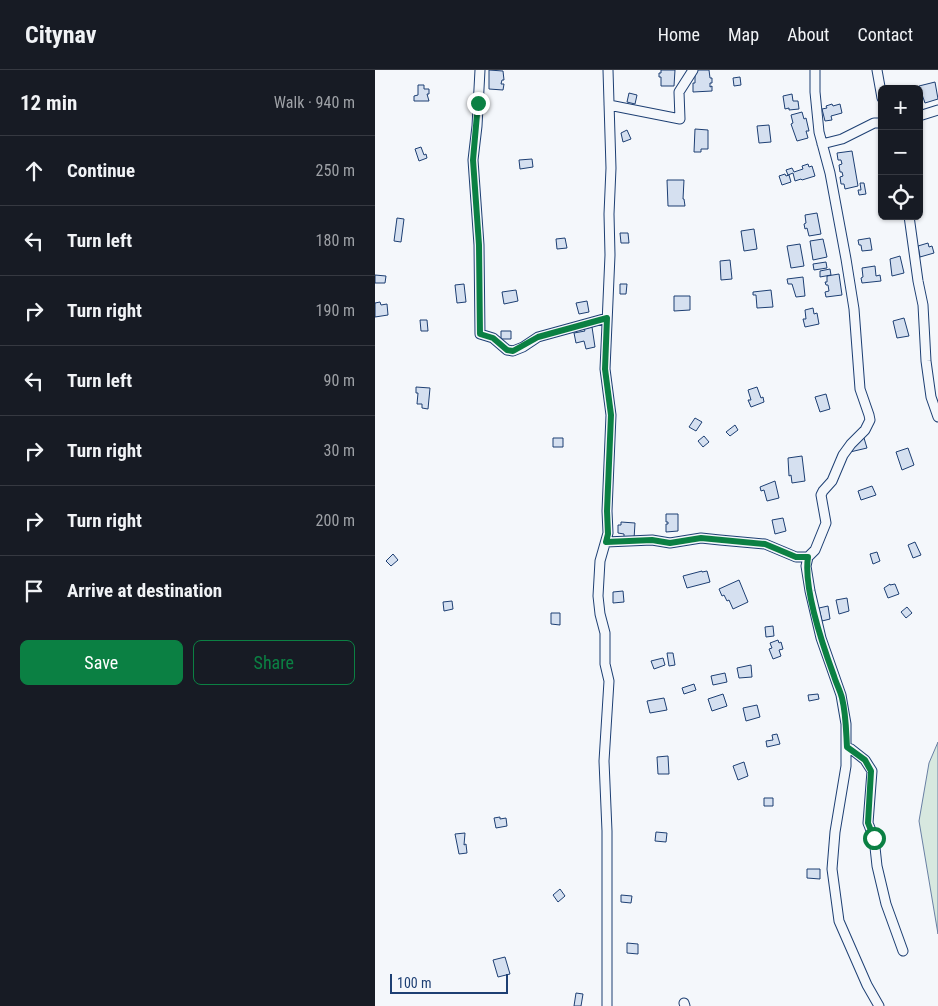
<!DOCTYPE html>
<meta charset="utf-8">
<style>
body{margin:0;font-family:"Roboto Condensed",sans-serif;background:#242831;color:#f1f3f6}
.controls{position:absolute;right:15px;top:15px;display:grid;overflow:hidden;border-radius:8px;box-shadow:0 1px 4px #0004}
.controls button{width:45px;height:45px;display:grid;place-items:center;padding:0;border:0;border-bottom:1px solid #363941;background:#171b24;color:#f1f3f6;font:25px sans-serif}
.scale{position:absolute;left:15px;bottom:12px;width:118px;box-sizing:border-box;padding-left:5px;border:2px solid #1d3f73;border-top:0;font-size:14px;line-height:18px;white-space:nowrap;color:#1d3f73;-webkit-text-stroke:4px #f4f7fb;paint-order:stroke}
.stop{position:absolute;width:15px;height:15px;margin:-11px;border:4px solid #0b8043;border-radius:50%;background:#fff}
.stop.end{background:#0b8043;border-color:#fff;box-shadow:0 1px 5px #0008}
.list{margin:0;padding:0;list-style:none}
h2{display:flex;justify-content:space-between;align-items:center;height:65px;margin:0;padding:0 20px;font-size:21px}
h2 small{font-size:16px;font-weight:400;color:#9ea1a6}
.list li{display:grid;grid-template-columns:32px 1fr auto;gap:15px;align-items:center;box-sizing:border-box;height:70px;padding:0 20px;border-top:1px solid #363941}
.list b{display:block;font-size:19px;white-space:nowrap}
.list em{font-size:16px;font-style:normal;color:#9ea1a6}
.actions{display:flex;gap:10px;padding:15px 20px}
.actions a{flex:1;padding:11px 0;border:1px solid #0b8043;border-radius:8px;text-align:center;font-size:18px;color:#0b8043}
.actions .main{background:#0b8043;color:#fff}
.icon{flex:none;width:28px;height:28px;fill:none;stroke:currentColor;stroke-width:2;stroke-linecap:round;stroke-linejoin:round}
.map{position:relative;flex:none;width:563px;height:936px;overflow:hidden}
header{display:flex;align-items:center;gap:30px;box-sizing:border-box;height:70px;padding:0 25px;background:#171b24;border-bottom:1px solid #363941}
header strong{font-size:24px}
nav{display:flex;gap:28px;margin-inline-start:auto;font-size:18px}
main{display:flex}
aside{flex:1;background:#171b24}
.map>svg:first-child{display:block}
.green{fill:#d7e8df;stroke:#687fa3}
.building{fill:#d5e0f0;stroke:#1d3f73}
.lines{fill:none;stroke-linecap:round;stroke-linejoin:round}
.minor-casing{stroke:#1d3f73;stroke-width:11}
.minor{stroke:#f4f7fb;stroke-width:9}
.route{stroke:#0b8043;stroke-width:6}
</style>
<header>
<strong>Citynav</strong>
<nav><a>Home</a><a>Map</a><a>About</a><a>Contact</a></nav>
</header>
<main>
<aside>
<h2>12 min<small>Walk · 940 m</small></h2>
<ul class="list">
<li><svg class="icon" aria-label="ahead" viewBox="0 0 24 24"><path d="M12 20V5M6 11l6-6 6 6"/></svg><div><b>Continue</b></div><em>250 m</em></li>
<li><svg class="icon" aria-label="left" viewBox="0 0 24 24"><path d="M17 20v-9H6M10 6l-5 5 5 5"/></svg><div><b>Turn left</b></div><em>180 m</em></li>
<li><svg class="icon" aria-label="right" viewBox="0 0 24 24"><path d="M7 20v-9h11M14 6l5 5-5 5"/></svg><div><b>Turn right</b></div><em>190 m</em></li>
<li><svg class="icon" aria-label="left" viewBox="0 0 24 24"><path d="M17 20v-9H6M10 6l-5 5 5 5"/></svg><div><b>Turn left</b></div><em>90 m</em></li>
<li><svg class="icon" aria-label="right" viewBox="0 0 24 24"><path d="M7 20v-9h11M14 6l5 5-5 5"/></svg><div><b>Turn right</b></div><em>30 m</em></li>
<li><svg class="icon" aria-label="right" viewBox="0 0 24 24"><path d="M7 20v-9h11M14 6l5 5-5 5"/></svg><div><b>Turn right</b></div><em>200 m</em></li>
<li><svg class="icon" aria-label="arrive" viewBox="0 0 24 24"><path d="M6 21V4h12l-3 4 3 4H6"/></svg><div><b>Arrive at destination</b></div></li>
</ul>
<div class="actions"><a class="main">Save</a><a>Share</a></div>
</aside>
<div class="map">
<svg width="563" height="936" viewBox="0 0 563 936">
<rect width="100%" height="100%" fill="#f4f7fb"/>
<path class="green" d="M563,672V864L544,751L554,693Z"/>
<path class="building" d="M114,0L128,1L129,10H127L126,14H129L128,20L114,19Z
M286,0H300L299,16H286V7H284V3H286Z
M320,0H334L335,8H337V13H335V17L337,16V21L318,22V13H320Z
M365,7L366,15L359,16L358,8Z
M560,12L563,29L550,33L544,16Z
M43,15H49V19H54V24H52L54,31H39V26L43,25Z
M254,23L262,25L260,34L252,32Z
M417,24L418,31H423L424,39L414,40V38L410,39L408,26Z
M457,34L458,36L465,34L467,43L456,46L457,50L450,51L447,39L452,38L451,36Z
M427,42L429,49L431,48L434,61H431L433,68L422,71L416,54L418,53L416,45Z
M394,55L396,72L384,73L382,56Z
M320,59L333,60V79H326V82H319Z
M252,60L256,69L248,72L246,63Z
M46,77L49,85L51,84L52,88L44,91L40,79Z
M477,81L483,116L470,119L469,114H466L465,107L468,106L467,102H465L464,95L467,94L466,90H463L462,83Z
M157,89L158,97L145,99L144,90Z
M433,94L434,97L437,96L440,106L427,110L426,109L420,111L418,103L413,105L411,100L417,98L419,102L428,99L427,96Z
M410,104L411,106L414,105L416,112L407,115L404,106Z
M292,110H309L308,129H309L310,136H293Z
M485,113H489L491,124L484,125L483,120H486Z
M442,143L446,164L434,166L432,158L430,159L429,154L431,153L430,145Z
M22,148L29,149L26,172L19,171Z
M379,159L382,179L369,181L366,161Z
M245,163H253L254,173H246Z
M190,168L192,178L182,179L181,169Z
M495,168L497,180L487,181L486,175H484L483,170Z
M448,169L452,187L438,190L435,171Z
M553,173L554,177L557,176L559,183L545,187L543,176Z
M425,174L429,196L416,198L412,176Z
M525,186L529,203L517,206L515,189Z
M355,190L357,209L346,210L345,191Z
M451,192L452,198L439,200L438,194Z
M500,196L501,206L505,205L506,211L487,213L486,208L488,207L487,198Z
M455,199L456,205L445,207V201Z
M464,204L467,225L451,227L450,222L454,221L453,215H451L450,212H452V206Z
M0,205L11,206L10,213H0Z
M428,207L430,226L421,227L417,214H413L412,209Z
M89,214L91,232L82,233L80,215Z
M245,214H252L251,224H245Z
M141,220L143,231L129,234L127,222Z
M396,220L398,237L382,238L381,225H378V222Z
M299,226H315V240L299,241Z
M212,231L214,242L204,244L201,233Z
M5,232L6,235L12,234L13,245L0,247V233Z
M438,238L439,244L442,243L444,254L430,257L428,249H431L430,240Z
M529,248L534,266L522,268L518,251Z
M45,250H52L53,261H46Z
M217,257L220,277L211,279L209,271L201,273L199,263L210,261L209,259Z
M126,261H136V269H126Z
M41,317L55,318L53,339L47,338V334H42L43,323H41Z
M382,317L386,328L388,327L389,332L376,337L373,330H376L373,320Z
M451,324L455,339L445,342L440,327Z
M320,348L327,352L321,361L314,357Z
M360,355L363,360L355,366L351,362Z
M329,366L334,372L328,377L323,371Z
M178,368H188V377H178Z
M489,368L492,378L475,382L473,372Z
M533,378L539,395L527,400L521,382Z
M427,386L430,411L417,413L416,405L414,406L413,388Z
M400,411L404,428L392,431L389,420L386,421L385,417Z
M497,416L501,425L486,430L483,421Z
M291,444H303V461L291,462V454H293V452H291Z
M408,448L411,461L400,464L397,450Z
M246,452L260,453L259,469H249V464L243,463V455H246Z
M540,472L546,485L538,488L533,475Z
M502,482L505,491L498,494L495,484Z
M18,484L23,490L16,496L11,491Z
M327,501V502L332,501L335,512L312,518L308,506Z
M364,510L373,532L358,539L354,530L352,531L349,525L347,526L344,519Z
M515,514V515L520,514L524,524L513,528L509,518Z
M248,521L249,532L238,533V522Z
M472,528L474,541L464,544L461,530Z
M77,531L78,539L69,541L68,532Z
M453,536L455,549L447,551L444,538Z
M532,537L537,543L531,548L526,542Z
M176,543H185V555L176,554Z
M398,556L399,566L391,567L390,557Z
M403,570L404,573L406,572L408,579L404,580L406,586L398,589L394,579L397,578L395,573Z
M292,583H298L300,595L294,596Z
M288,588L290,595L279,599L276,591Z
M376,595L377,607L364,608L362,598Z
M350,603L352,612L338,615L336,606Z
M319,614L321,620L309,624L307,618Z
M348,624L352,636L337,641L333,629Z
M443,624L444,629L434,631L433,625Z
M289,628L292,640L275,643L272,631Z
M382,635L385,647L371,651L368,638Z
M402,664L405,674L392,677L391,671L398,670L397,665Z
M293,686L294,704H283L282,687Z
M369,692L373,706L363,710L358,696Z
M389,728H398V736H389Z
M125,747V749L131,748L132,756L121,758L119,748Z
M281,762L292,763L291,772L280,771Z
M90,763L89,775L91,774L92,783L84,784L80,764Z
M432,799H445V809L432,808Z
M185,819L190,826L183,832L178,825Z
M246,825L257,826L256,833L246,832Z
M252,873L263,874V884L252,883Z
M130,887L135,904L123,907L118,890Z
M201,923L208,924L206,936H199Z"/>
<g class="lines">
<g class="minor-casing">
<path id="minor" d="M105,0L102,56L98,90L104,175L105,264L118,268L132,280L138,281L148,277L163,267L232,248
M440,0V22L444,62L455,103L471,189L479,239L485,319L494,345L495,350L490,360L476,374L468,385L457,411L448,421L446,425L451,453L440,480L433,487L431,496L435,521L446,568L466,625L471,654V696L460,762L457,799L464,851L492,915L504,936
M502,0L507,28
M234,35L305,49L304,22L318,0
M544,46L563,40
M447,74L467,69L499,53H507
M534,146L543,211L548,235L551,291L556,327L563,347
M231,472L277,470L295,473L326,468L345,470L390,474L421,487H433
M471,677L476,679L490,690L497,701L493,753L499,768L502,796L511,834L528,881
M309,933L310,936
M232,936V761L229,691L234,611L230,594V563L225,544L223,526L225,491L233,463L232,441L236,345L230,299L235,185L234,144L236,98L233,0"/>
</g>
<use href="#minor" class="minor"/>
</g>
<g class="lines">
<path class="route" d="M103,33L98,90L104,175L105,264L118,268L132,280L138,281L163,267L232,248L230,299L236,345L232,441L233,464L231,472L277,470L295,473L326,468L390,474L421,487H433C428,519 448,576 459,606C461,613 465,620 467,628C471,644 471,660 472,677L490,690L496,701L493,753L499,768"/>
</g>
</svg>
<div class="controls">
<button>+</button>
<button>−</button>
<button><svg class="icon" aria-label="locate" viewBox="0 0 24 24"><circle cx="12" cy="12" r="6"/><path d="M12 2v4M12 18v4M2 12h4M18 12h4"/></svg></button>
</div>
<div class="scale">100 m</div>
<div class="stop" style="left:499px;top:768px"></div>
<div class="stop end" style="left:103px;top:33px"></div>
</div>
</main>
